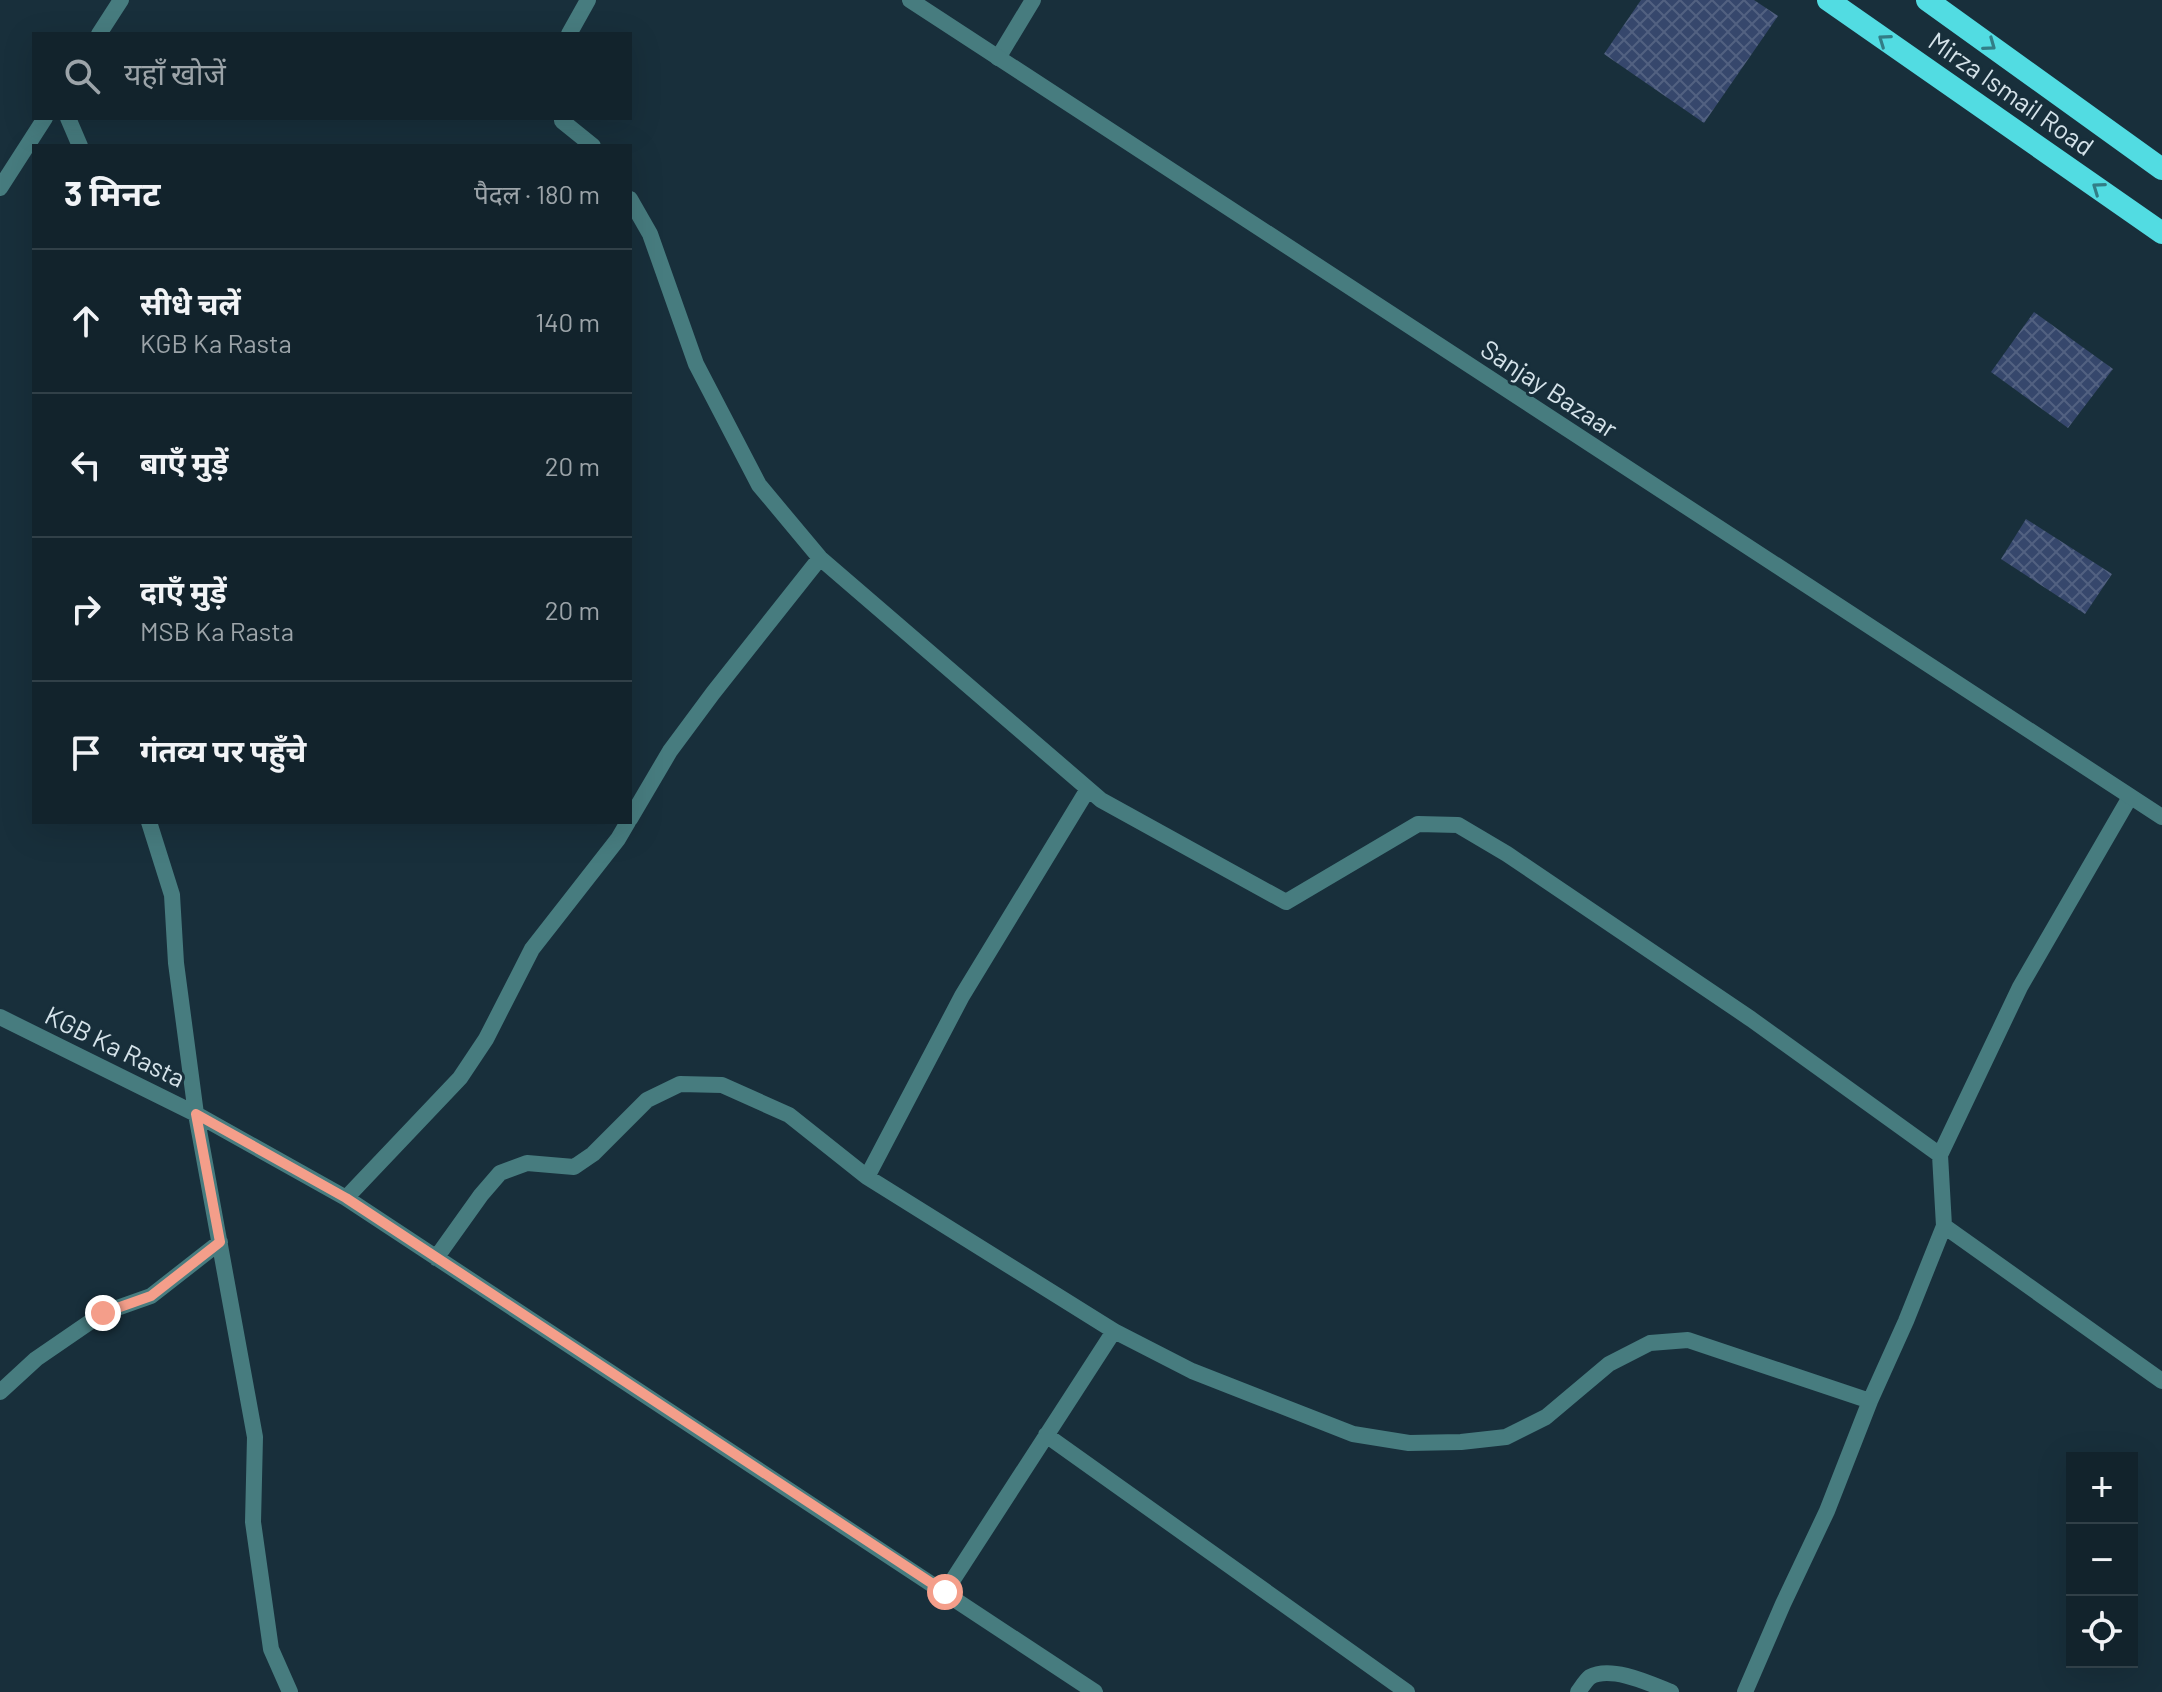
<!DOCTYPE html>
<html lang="hi">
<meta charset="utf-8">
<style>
body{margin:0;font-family:Barlow,"Noto Sans Devanagari",sans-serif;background:#1f2f38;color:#f1f3f6}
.controls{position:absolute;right:24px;bottom:24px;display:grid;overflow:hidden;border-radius:0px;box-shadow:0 8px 32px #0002}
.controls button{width:72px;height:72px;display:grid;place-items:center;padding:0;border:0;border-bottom:2px solid #314048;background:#12232c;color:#f1f3f6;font:40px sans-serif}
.stop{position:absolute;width:24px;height:24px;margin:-18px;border:6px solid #f49e8a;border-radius:50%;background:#fff}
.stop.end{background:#f49e8a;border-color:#fff;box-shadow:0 2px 8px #0008}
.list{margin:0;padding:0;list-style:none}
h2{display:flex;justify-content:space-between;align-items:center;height:104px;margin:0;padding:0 32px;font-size:34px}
h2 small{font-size:26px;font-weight:400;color:#9ca4a9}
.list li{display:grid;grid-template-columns:52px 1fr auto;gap:24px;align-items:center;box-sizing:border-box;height:144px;padding:0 32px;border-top:2px solid #314048}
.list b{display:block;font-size:30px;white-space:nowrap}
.list p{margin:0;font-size:26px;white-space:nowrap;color:#9ca4a9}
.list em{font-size:26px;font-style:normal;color:#9ca4a9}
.icon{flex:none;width:44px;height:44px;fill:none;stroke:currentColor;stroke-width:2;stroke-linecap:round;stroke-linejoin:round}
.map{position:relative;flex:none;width:2162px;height:1692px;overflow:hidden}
.search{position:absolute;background:#12232c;box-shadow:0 8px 32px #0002;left:32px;top:32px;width:600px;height:88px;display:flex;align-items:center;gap:20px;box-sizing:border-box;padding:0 28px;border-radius:0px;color:#9ca4a9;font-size:30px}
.panel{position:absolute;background:#12232c;box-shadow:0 8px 32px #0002;left:32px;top:144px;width:600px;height:680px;border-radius:0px}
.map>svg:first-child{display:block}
.building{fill:url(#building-cross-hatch)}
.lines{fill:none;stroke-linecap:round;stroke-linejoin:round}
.minor{stroke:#477c7f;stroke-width:16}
.tertiary{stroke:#477c7f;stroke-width:16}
.trunk{stroke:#52dce2;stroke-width:22}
.oneway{stroke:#327d86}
.route{stroke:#f49e8a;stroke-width:10}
.labels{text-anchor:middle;stroke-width:6;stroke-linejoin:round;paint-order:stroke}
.street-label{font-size:26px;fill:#d5e3ea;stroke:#182f3b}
</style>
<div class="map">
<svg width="2162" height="1692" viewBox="0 0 2162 1692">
<defs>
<pattern id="building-cross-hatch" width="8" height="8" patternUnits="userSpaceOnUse" patternTransform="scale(2)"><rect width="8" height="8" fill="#36476c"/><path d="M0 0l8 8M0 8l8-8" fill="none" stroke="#526181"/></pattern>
</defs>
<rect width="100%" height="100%" fill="#182f3b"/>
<path class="building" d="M1641,0H1754L1778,16L1704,123L1604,54Z
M2034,312L2113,369L2068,428L1991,372Z
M2026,519L2112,574L2085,614L2001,559Z"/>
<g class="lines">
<path class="minor" d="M569,34L588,0
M998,58L1033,0
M68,118L80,146
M562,118V121L593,146
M630,199L650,234L696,364L759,485L820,558L1101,800L1286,902L1418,824L1458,825L1507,854L1751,1019L1940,1155
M2130,797L2020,987L1940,1155L1944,1226L2162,1381
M630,819L670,751L713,693L820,558
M149,822L172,895L176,963L196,1114L255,1437L253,1522L271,1649L290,1692
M0,1017L196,1114L346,1198L1095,1692
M867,1177L962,996L1088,789
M346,1198L460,1078L486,1039L532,949L618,839L628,822
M436,1258L481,1195L500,1173L527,1163L574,1167L593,1154L647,1100L680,1084L722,1085L789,1115L867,1177L1114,1331L1192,1371L1353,1434L1409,1443L1461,1442L1506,1437L1546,1417L1609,1364L1650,1343L1688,1340L1870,1401
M0,1392L36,1359L103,1313L151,1296L220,1242
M1046,1435L1407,1692
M945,1592L1114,1331
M1578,1692C1581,1688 1586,1680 1590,1677C1611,1665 1651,1684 1671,1692
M1745,1692L1783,1604L1827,1511L1870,1401L1906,1321L1944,1226"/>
<path class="tertiary" d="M910,0L2162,817
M99,34L121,0
M0,188L45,118"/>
<path class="trunk" d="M1828,0L2162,233
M1927,0L2162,169"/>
</g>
<defs><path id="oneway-chevron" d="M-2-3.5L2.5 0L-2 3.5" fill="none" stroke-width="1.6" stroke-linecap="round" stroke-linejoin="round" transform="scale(2)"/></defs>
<g class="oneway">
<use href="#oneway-chevron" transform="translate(1884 40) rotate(-145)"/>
<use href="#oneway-chevron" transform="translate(1990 45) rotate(36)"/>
<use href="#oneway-chevron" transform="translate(2098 188) rotate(-145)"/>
</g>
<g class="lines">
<path class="route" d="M103,1313L151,1296L220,1242L196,1114L346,1198L945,1592"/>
</g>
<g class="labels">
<g class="street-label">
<text transform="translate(2011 94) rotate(35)" y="9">Mirza Ismail Road</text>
<text transform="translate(1549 389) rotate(33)" y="9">Sanjay Bazaar</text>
<text transform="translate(115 1047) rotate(26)" y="9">KGB Ka Rasta</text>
</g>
</g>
</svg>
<div class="controls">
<button>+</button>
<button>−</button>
<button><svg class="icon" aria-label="locate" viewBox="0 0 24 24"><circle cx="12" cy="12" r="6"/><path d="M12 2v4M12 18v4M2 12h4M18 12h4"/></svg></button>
</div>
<div class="stop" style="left:945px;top:1592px"></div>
<div class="stop end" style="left:103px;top:1313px"></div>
<div class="search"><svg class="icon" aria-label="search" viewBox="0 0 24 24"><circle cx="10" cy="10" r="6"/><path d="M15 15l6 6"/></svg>यहाँ खोजें</div>
<section class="panel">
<h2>3 मिनट<small>पैदल · 180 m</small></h2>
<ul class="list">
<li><svg class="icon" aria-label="ahead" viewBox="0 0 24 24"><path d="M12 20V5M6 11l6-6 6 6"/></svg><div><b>सीधे चलें</b><p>KGB Ka Rasta</p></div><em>140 m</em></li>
<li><svg class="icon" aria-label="left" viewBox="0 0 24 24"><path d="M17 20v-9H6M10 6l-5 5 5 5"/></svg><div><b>बाएँ मुड़ें</b></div><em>20 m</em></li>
<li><svg class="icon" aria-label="right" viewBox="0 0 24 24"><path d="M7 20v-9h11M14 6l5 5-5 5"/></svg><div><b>दाएँ मुड़ें</b><p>MSB Ka Rasta</p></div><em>20 m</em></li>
<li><svg class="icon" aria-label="arrive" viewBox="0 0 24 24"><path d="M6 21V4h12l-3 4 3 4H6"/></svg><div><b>गंतव्य पर पहुँचे</b></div></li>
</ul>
</section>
</div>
